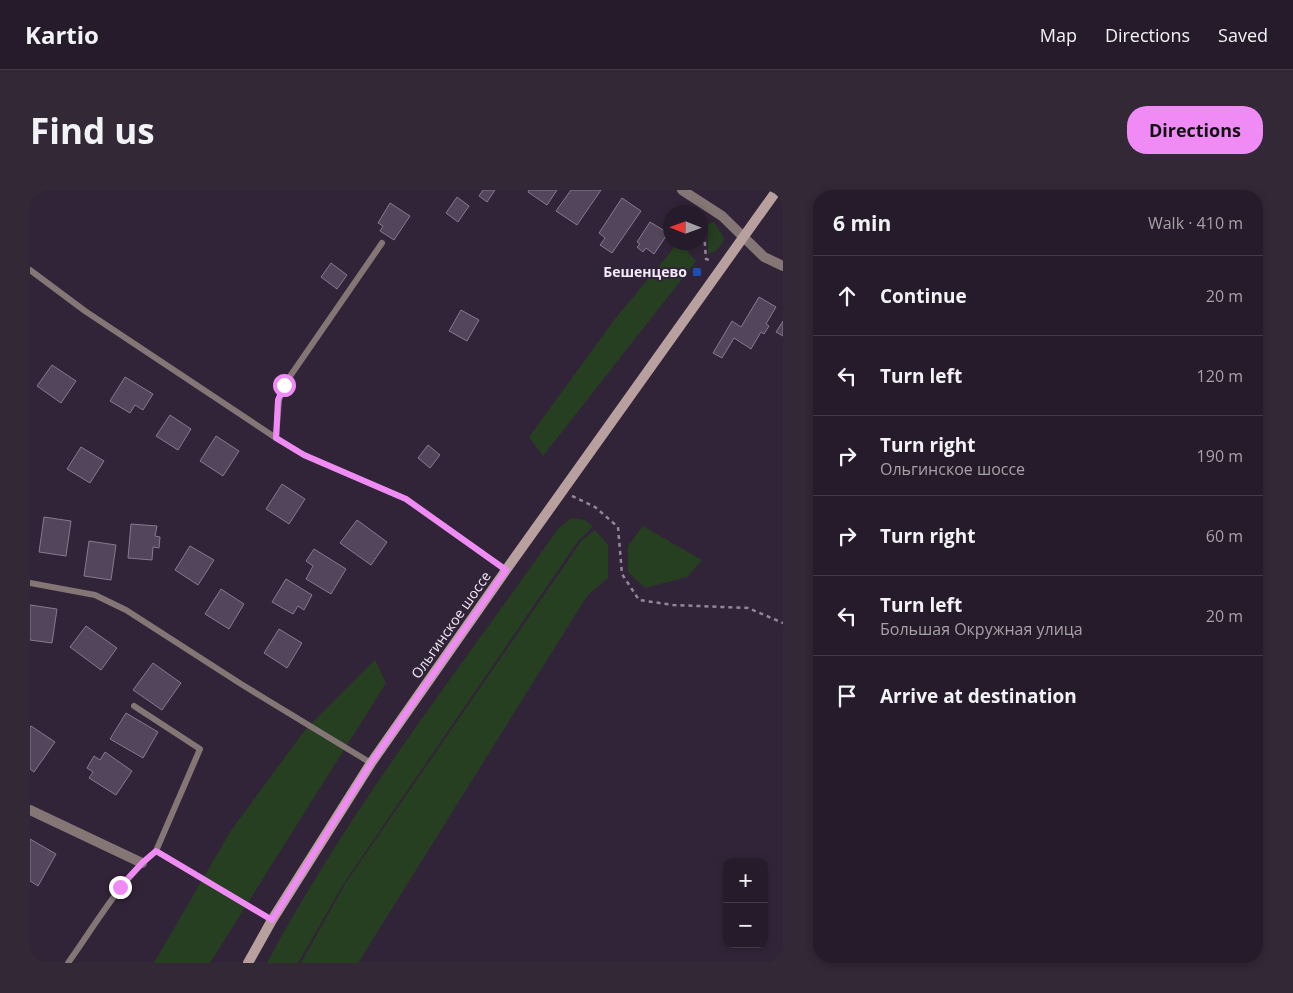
<!DOCTYPE html>
<meta charset="utf-8">
<style>
body{margin:0;font-family:"Open Sans",sans-serif;background:#322836;color:#f1f3f6}
.controls{position:absolute;right:15px;bottom:15px;display:grid;overflow:hidden;border-radius:10px;box-shadow:0 2px 8px #0003}
.controls button{width:45px;height:45px;display:grid;place-items:center;padding:0;border:0;border-bottom:1px solid #423947;background:#261b2a;color:#f1f3f6;font:25px sans-serif}
.compass{position:absolute;left:633px;top:15px;width:45px;height:45px;border-radius:50%;background:#261b2a;box-shadow:0 2px 8px #0003;rotate:271deg}
.stop{position:absolute;width:15px;height:15px;margin:-11px;border:4px solid #f08bf6;border-radius:50%;background:#fff}
.stop.end{background:#f08bf6;border-color:#fff;box-shadow:0 1px 5px #0008}
.list{margin:0;padding:0;list-style:none}
h2{display:flex;justify-content:space-between;align-items:center;height:65px;margin:0;padding:0 20px;font-size:21px}
h2 small{font-size:16px;font-weight:400;color:#a4a1a8}
.list li{display:grid;grid-template-columns:32px 1fr auto;gap:15px;align-items:center;box-sizing:border-box;height:80px;padding:0 20px;border-top:1px solid #423947}
.list b{display:block;font-size:19px;white-space:nowrap}
.list p{margin:0;font-size:16px;white-space:nowrap;color:#a4a1a8}
.list em{font-size:16px;font-style:normal;color:#a4a1a8}
.icon{flex:none;width:28px;height:28px;fill:none;stroke:currentColor;stroke-width:2;stroke-linecap:round;stroke-linejoin:round}
.map{position:relative;flex:none;width:753px;height:773px;overflow:hidden;border-radius:20px}
header{display:flex;align-items:center;gap:30px;box-sizing:border-box;height:70px;padding:0 25px;background:#261b2a;border-bottom:1px solid #423947}
header strong{font-size:24px}
nav{display:flex;gap:28px;margin-inline-start:auto;font-size:18px}
.intro{display:flex;align-items:center;justify-content:space-between;box-sizing:border-box;height:120px;padding:0 30px}
h1{margin:0;font-size:35px}
.button{padding:12px 22px;border-radius:20px;background:#f08bf6;color:#111;font-size:18px;font-weight:700}
main{display:flex;gap:30px;padding:0 30px}
aside{flex:1;background:#261b2a;border-radius:20px;box-shadow:0 2px 8px #0003}
.map>svg:first-child{display:block}
.green{fill:#263f20}
.building{fill:#53455b;stroke:#887890}
.lines{fill:none;stroke-linecap:round;stroke-linejoin:round}
.path{stroke:#928798;stroke-width:2.5;stroke-dasharray:4 4;stroke-linecap:butt}
.lane{stroke:#847675;stroke-width:6}
.street{stroke:#847675;stroke-width:10}
.secondary{stroke:#b8a09f;stroke-width:10}
.route{stroke:#f08bf6;stroke-width:6}
.transit-dot{fill:#1a4fb4;stroke:#322438;stroke-width:2}
.labels{text-anchor:middle;stroke-width:4;stroke-linejoin:round;paint-order:stroke}
.poi-label{font-size:14px;font-weight:bold;fill:#f3eaf8;stroke:#322438;text-anchor:end}
.street-label{font-size:14px;fill:#f3eaf8;stroke:#322438}
</style>
<header>
<strong>Kartio</strong>
<nav><a>Map</a><a>Directions</a><a>Saved</a></nav>
</header>
<div class="intro"><h1>Find us</h1><a class="button">Directions</a></div>
<main>
<div class="map">
<svg width="753" height="773" viewBox="0 0 753 773">
<rect width="100%" height="100%" fill="#322438"/>
<path class="green" d="M684,32L694,48C692,56 686,62 678,64V34Z
M648,53H650L666,71L513,266L499,247L585,129Z
M541,328L555,330L563,336L548,351L314,693L268,773H237C319,619 428,481 528,339Z
M613,336L672,370L657,387L615,398L598,382V356Z
M565,340L578,355V388L557,406L328,773H271L315,694L552,350Z
M345,470L356,493L180,773H124L200,642L275,540Z"/>
<path class="building" d="M453,0H465L457,12L449,6Z
M499,0H527L517,15L498,2Z
M541,0H571L547,35L526,21Z
M427,7L439,16L428,32L416,23Z
M592,8L611,21L582,63L570,55L575,48L569,43Z
M360,13L380,26L364,50L350,41L353,36L348,33Z
M620,32L638,43L624,64L616,58L613,62L607,57L610,54L607,52Z
M301,73L317,85L307,99L291,87Z
M729,107L746,117L736,134L739,136L734,144L731,142L721,159L704,148L692,168L683,163L702,131L711,137Z
M431,120L449,130L437,151L419,141Z
M753,131V146L746,142Z
M22,175L46,191L31,213L7,196Z
M95,187L123,204L113,220L105,215L100,223L80,211Z
M140,225L161,239L148,260L126,246Z
M186,246L209,261L193,286L170,271Z
M398,255L410,265L400,278L388,268Z
M51,257L74,271L60,293L37,279Z
M252,294L275,309L259,334L236,319Z
M14,327L41,331L36,366L9,362Z
M327,330L357,352L341,375L310,353Z
M101,334L127,336L125,346L130,347L129,358L123,357L122,370L98,368Z
M59,351L86,355L81,390L54,386Z
M160,356L184,370L168,395L145,380Z
M284,359L316,379L301,404L276,389L283,376L276,371Z
M256,389L282,405L274,420L268,416L263,424L242,412Z
M191,399L214,414L199,439L175,424Z
M0,415L27,419L22,453L0,450Z
M56,436L87,458L71,480L40,457Z
M249,439L272,453L257,478L234,463Z
M123,473L151,493L132,520L103,500Z
M96,523L128,542L113,568L80,549Z
M1,536L25,552L4,582L0,579V538Z
M75,562L102,581L86,605L59,588L63,582L57,578L64,566L70,570Z
M0,649L26,664L8,696L0,691Z"/>
<g class="lines">
<path class="path" d="M673,28L676,69L682,71
M542,306L565,317L588,337L592,384L609,410L643,415L718,418L753,433"/>
<path class="lane" d="M0,80L55,121L246,248L274,265L376,309L476,380
M246,248L249,210L254,195L352,53
M0,393L65,405L96,420L211,494L341,573
M126,661L242,730
M38,773C66,734 89,692 126,661L170,559L104,516"/>
<path class="street" d="M652,0L692,26L734,67L753,76
M0,620L112,673"/>
<path class="secondary" d="M218,773L242,730L341,573L476,380L747,0"/>
</g>
<g class="lines">
<path class="route" d="M90,697L112,673L126,661L242,730L341,573L476,380L376,309L274,265L246,248L248,210L254,195"/>
</g>
<rect class="transit-dot" x="662" y="77" width="10" height="10" rx="2.5"/>
<g class="labels">
<g class="poi-label">
<text x="657" y="87">Бешенцево</text>
</g>
<g class="street-label">
<text transform="translate(421 435) rotate(-55)" y="5">Ольгинское шоссе</text>
</g>
</g>
</svg>
<div class="controls">
<button>+</button>
<button>−</button>
</div>
<svg class="compass" viewBox="-18 -18 36 36"><path d="M0-13l5 13h-10z" fill="#e53935"/><path d="M0 13l5-13h-10z" fill="#a4a1a8"/></svg>
<div class="stop" style="left:254px;top:195px"></div>
<div class="stop end" style="left:90px;top:697px"></div>
</div>
<aside>
<h2>6 min<small>Walk · 410 m</small></h2>
<ul class="list">
<li><svg class="icon" aria-label="ahead" viewBox="0 0 24 24"><path d="M12 20V5M6 11l6-6 6 6"/></svg><div><b>Continue</b></div><em>20 m</em></li>
<li><svg class="icon" aria-label="left" viewBox="0 0 24 24"><path d="M17 20v-9H6M10 6l-5 5 5 5"/></svg><div><b>Turn left</b></div><em>120 m</em></li>
<li><svg class="icon" aria-label="right" viewBox="0 0 24 24"><path d="M7 20v-9h11M14 6l5 5-5 5"/></svg><div><b>Turn right</b><p>Ольгинское шоссе</p></div><em>190 m</em></li>
<li><svg class="icon" aria-label="right" viewBox="0 0 24 24"><path d="M7 20v-9h11M14 6l5 5-5 5"/></svg><div><b>Turn right</b></div><em>60 m</em></li>
<li><svg class="icon" aria-label="left" viewBox="0 0 24 24"><path d="M17 20v-9H6M10 6l-5 5 5 5"/></svg><div><b>Turn left</b><p>Большая Окружная улица</p></div><em>20 m</em></li>
<li><svg class="icon" aria-label="arrive" viewBox="0 0 24 24"><path d="M6 21V4h12l-3 4 3 4H6"/></svg><div><b>Arrive at destination</b></div></li>
</ul>
</aside>
</main>
